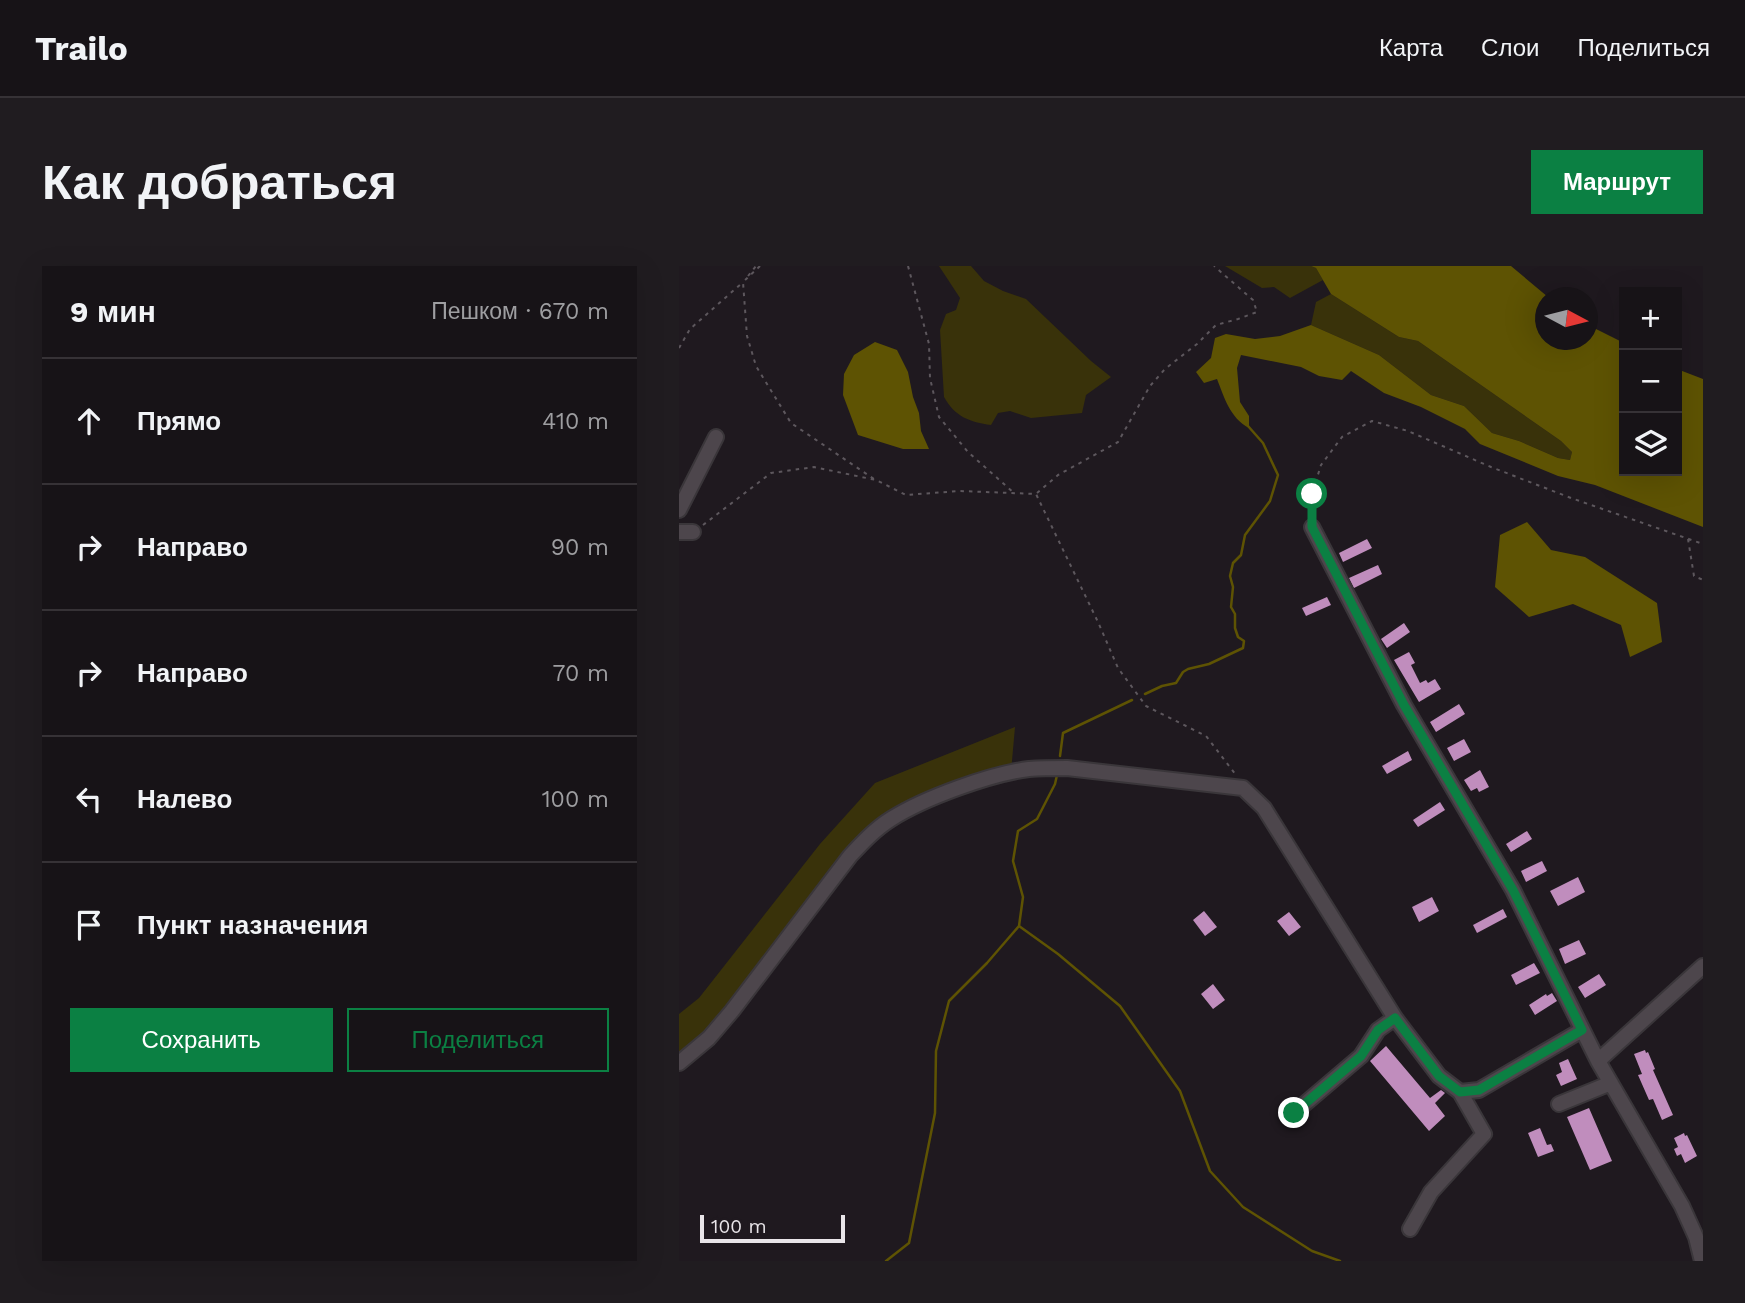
<!DOCTYPE html>
<html lang="ru">
<meta charset="utf-8">
<style>
body{margin:0;font-family:"Work Sans",sans-serif;background:#201c20;color:#f1f3f6}
.controls{position:absolute;right:21px;top:21px;display:grid;overflow:hidden;border-radius:0px;box-shadow:0 7px 28px #0002}
.controls button{width:63px;height:63px;display:grid;place-items:center;padding:0;border:0;border-bottom:2px solid #363236;background:#171317;color:#f1f3f6;font:35px sans-serif}
.compass{position:absolute;left:856px;top:21px;width:63px;height:63px;border-radius:50%;background:#171317;box-shadow:0 7px 28px #0002;rotate:97deg}
.scale{position:absolute;left:21px;bottom:18px;width:145px;box-sizing:border-box;padding-left:7px;border:4px solid #e9e5e9;border-top:0;font-size:19px;line-height:24px;white-space:nowrap;color:#e9e5e9;-webkit-text-stroke:5px #1f191f;paint-order:stroke}
.stop{position:absolute;width:21px;height:21px;margin:-16px;border:5px solid #0b8043;border-radius:50%;background:#fff}
.stop.end{background:#0b8043;border-color:#fff;box-shadow:0 2px 7px #0008}
.list{margin:0;padding:0;list-style:none}
h2{display:flex;justify-content:space-between;align-items:center;height:91px;margin:0;padding:0 28px;font-size:30px}
h2 small{font-size:23px;font-weight:400;color:#9e9ea1}
.list li{display:grid;grid-template-columns:46px 1fr auto;gap:21px;align-items:center;box-sizing:border-box;height:126px;padding:0 28px;border-top:2px solid #363236}
.list b{display:block;font-size:26px;white-space:nowrap}
.list em{font-size:23px;font-style:normal;color:#9e9ea1}
.actions{display:flex;gap:14px;padding:21px 28px}
.actions a{flex:1;padding:16px 0;border:2px solid #0b8043;border-radius:0px;text-align:center;font-size:24px;color:#0b8043}
.actions .main{background:#0b8043;color:#fff}
.icon{flex:none;width:38px;height:38px;fill:none;stroke:currentColor;stroke-width:2;stroke-linecap:round;stroke-linejoin:round}
.map{position:relative;flex:none;width:1024px;height:995px;overflow:hidden;border-radius:0px}
header{display:flex;align-items:center;gap:42px;box-sizing:border-box;height:98px;padding:0 35px;background:#171317;border-bottom:2px solid #363236}
header strong{font-size:33px}
nav{display:flex;gap:38px;margin-inline-start:auto;font-size:24px}
.intro{display:flex;align-items:center;justify-content:space-between;box-sizing:border-box;height:168px;padding:0 42px}
h1{margin:0;font-size:49px}
.button{padding:18px 32px;border-radius:0px;background:#0b8043;color:#fff;font-size:24px;font-weight:700}
main{display:flex;gap:42px;padding:0 42px}
aside{flex:1;background:#171317;border-radius:0px;box-shadow:0 7px 28px #0002}
.map>svg:first-child{display:block}
.green{fill:#39320a}
.water{fill:#5e5303}
.lines{fill:none;stroke-linecap:round;stroke-linejoin:round}
.stream{stroke:#5e5303;stroke-width:2.5}
.building{fill:#c08dbd}
.minor-casing{stroke:#3a363a;stroke-width:18}
.path{stroke:#5d575d;stroke-width:2;stroke-dasharray:3.5 5;stroke-linecap:butt}
.minor{stroke:#4d464c;stroke-width:14}
.route{stroke:#0b8043;stroke-width:9}
</style>
<header>
<strong>Trailo</strong>
<nav><a>Карта</a><a>Слои</a><a>Поделиться</a></nav>
</header>
<div class="intro"><h1>Как добраться</h1><a class="button">Маршрут</a></div>
<main>
<aside>
<h2>9 мин<small>Пешком · 670 m</small></h2>
<ul class="list">
<li><svg class="icon" aria-label="ahead" viewBox="0 0 24 24"><path d="M12 20V5M6 11l6-6 6 6"/></svg><div><b>Прямо</b></div><em>410 m</em></li>
<li><svg class="icon" aria-label="right" viewBox="0 0 24 24"><path d="M7 20v-9h11M14 6l5 5-5 5"/></svg><div><b>Направо</b></div><em>90 m</em></li>
<li><svg class="icon" aria-label="right" viewBox="0 0 24 24"><path d="M7 20v-9h11M14 6l5 5-5 5"/></svg><div><b>Направо</b></div><em>70 m</em></li>
<li><svg class="icon" aria-label="left" viewBox="0 0 24 24"><path d="M17 20v-9H6M10 6l-5 5 5 5"/></svg><div><b>Налево</b></div><em>100 m</em></li>
<li><svg class="icon" aria-label="arrive" viewBox="0 0 24 24"><path d="M6 21V4h12l-3 4 3 4H6"/></svg><div><b>Пункт назначения</b></div></li>
</ul>
<div class="actions"><a class="main">Сохранить</a><a>Поделиться</a></div>
</aside>
<div class="map">
<svg width="1024" height="995" viewBox="0 0 1024 995">
<rect width="100%" height="100%" fill="#1f191f"/>
<path class="green" d="M260,0H292L305,15L324,25L347,33L412,95L432,111L407,129L403,147L352,152L331,145L319,147L312,159C291,156 276,151 265,131L261,64L267,48L277,44L281,32Z
M546,0H632L637,2L644,14L611,32L595,21L583,22Z
M652,28L720,71L739,75L882,175L893,186L891,194L879,192L840,175L813,167L785,140L752,129L700,89L632,59L637,36Z
M336,461L332,506L292,518L188,572L53,745L0,797V748L20,732L141,578L196,517Z"/>
<path class="water" d="M632,0H832L869,31L866,32V74H908L909,59L945,77V205H998V103L1024,113V261L916,219L879,210L801,178L786,163L742,141L705,127L672,105L663,114L640,110L622,101L562,89L558,102L561,136L570,150V162C551,152 545,131 538,113L525,117L517,106L532,92L536,72L547,68L576,73L601,70L632,59L700,89L752,129L785,140L813,167L840,175L879,192L891,194L893,186L882,175L739,75L720,71L652,28L637,2Z
M196,76L218,84L229,106L234,131L240,147L242,165L250,183H224L179,169L164,129L165,108L175,89Z
M848,256L872,284L906,291L978,337L983,376L951,391L942,359L894,338L850,351L816,321L821,269Z"/>
<g class="lines">
<path class="stream" d="M466,428L483,420L497,417L504,406L509,403L530,398L564,382L565,375L559,371L556,362V348L552,341L554,321L551,310L554,297L562,289L566,269L591,235L599,209L584,177L569,160
M381,490L384,467L453,434
M340,660L379,688L441,740L501,825L531,905L564,941L633,985L661,995
M207,995L230,977L256,847L257,785L270,735L308,697L340,660L344,631L334,595L339,565L358,553L376,518L378,509"/>
</g>
<path class="building" d="M688,273L693,282L664,296L660,287Z
M699,299L703,308L675,322L670,312Z
M648,331L652,339L627,350L623,342Z
M725,357L731,366L708,382L702,373Z
M730,386L736,397L732,399L741,417L747,414L749,417L756,413L762,423L740,436L715,394Z
M780,438L786,448L757,466L751,456Z
M785,473L792,486L775,495L768,482Z
M729,485L733,494L708,508L703,500Z
M801,504L810,521L800,526L798,522L792,525L785,514Z
M761,536L766,544L739,561L734,554Z
M848,565L853,573L832,586L827,578Z
M863,595L868,605L847,616L842,605Z
M899,611L906,626L879,640L871,625Z
M753,631L760,645L740,656L733,641Z
M824,643L828,651L798,667L794,659Z
M525,645L538,661L526,670L514,654Z
M610,646L622,661L610,670L598,655Z
M900,674L907,688L886,698L880,683Z
M855,697L861,707L837,719L832,709Z
M920,708L927,719L906,732L899,721Z
M534,718L546,734L534,743L522,728Z
M873,727L878,735L856,749L850,739L867,728L868,730Z
M707,780L751,832L762,824L766,827L756,837L766,850L750,865L691,795Z
M966,784L967,787L969,786L976,803L974,804L994,849L983,854L974,833L970,834L959,809L963,808L955,788Z
M889,793L898,813L882,820L877,809L883,806L880,797Z
M910,842L933,895L911,904L888,851Z
M861,862L868,879L872,878L875,885L859,891L849,867Z
M1005,867L1006,870L1008,869L1018,890L1006,897L1002,888L998,890L995,883L999,881L995,872Z"/>
<g class="lines">
<g class="minor-casing">
<path id="minor" d="M0,244L37,171
M633,261L725,439L834,624L919,795L1003,940L1017,971L1023,995
M0,266H14
M919,795L1024,700
M0,797L30,772L53,745L171,590C183,577 196,563 212,553C245,532 311,508 350,503C363,502 376,502 388,502L564,522L585,542L716,752L760,810L781,826L800,824L903,764
M880,838L932,817
M615,847L682,790L699,764L716,752
M731,963L752,926L805,868L781,826"/>
</g>
<path class="path" d="M81,0L64,16L68,70L77,100L112,157L195,213
M229,0L250,78L251,112L260,151L289,186L335,227
M69,10L77,0
M0,82L11,63L63,17
M358,227L379,209L439,176L471,120L486,103L518,78L537,59L559,53L578,46L574,34L535,0
M633,250V228L642,199L663,171L693,155L729,165L812,201L892,232L1024,278
M24,259L92,207L135,201L197,214L227,229L281,225L357,228L419,356L439,402L467,440L527,470L557,509
M1009,273L1015,310L1024,314"/>
<use href="#minor" class="minor"/>
</g>
<g class="lines">
<path class="route" d="M615,847L682,790L699,764L716,752L760,810L781,826L800,824L903,764L834,624L725,439L633,261V228"/>
</g>
</svg>
<div class="controls">
<button>+</button>
<button>−</button>
<button><svg class="icon" aria-label="layers" viewBox="0 0 24 24"><path d="M12 4l9 5-9 5-9-5zM3 14l9 5 9-5"/></svg></button>
</div>
<svg class="compass" viewBox="-18 -18 36 36"><path d="M0-13l5 13h-10z" fill="#e53935"/><path d="M0 13l5-13h-10z" fill="#9e9ea1"/></svg>
<div class="scale">100 m</div>
<div class="stop" style="left:633px;top:228px"></div>
<div class="stop end" style="left:615px;top:847px"></div>
</div>
</main>
